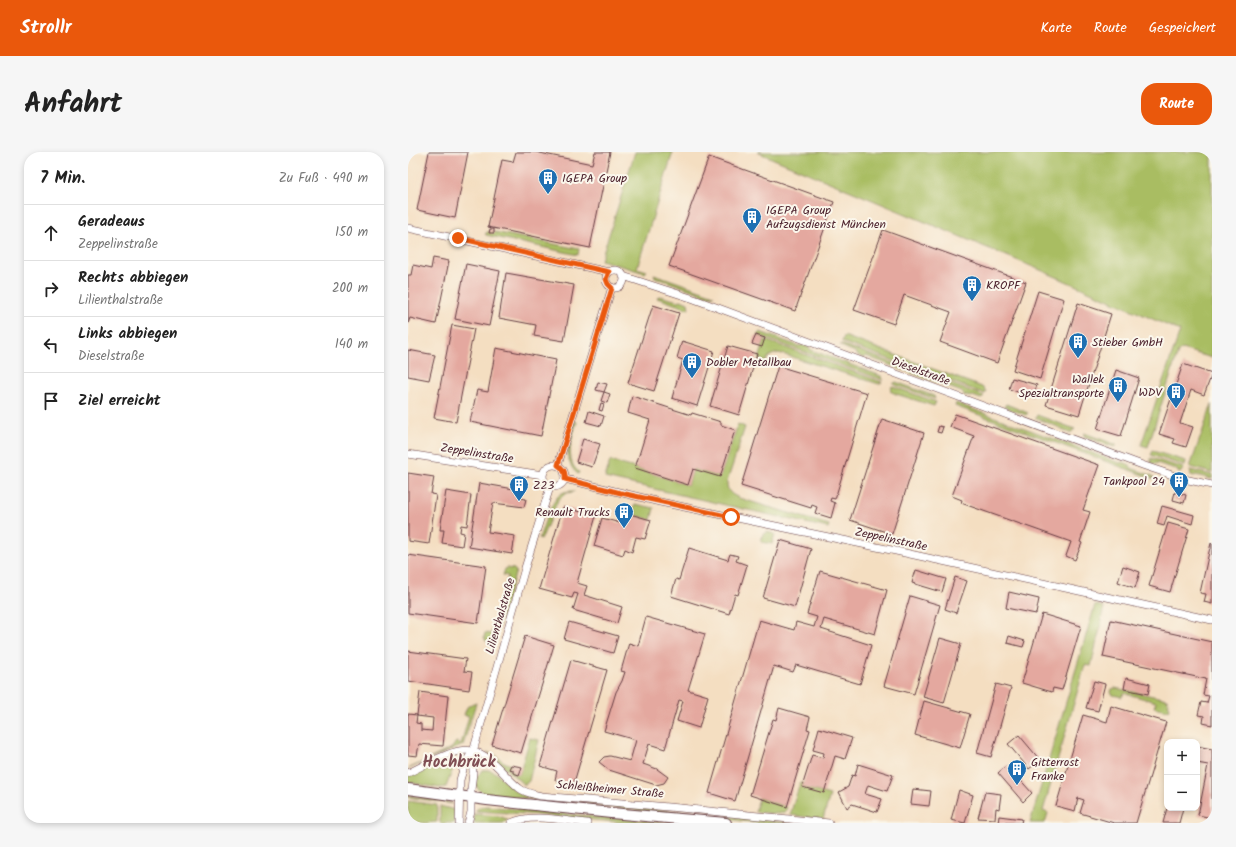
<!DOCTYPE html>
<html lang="de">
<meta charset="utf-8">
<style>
body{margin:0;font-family:Kalam,sans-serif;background:#f6f6f6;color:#222}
.controls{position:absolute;right:12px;bottom:12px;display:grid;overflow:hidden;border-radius:8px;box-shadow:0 2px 6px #0003}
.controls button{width:36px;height:36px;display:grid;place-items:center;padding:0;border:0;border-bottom:1px solid #e0e0e0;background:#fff;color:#222;font:20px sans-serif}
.stop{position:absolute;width:12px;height:12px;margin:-9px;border:3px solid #ea580c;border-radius:50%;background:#fff}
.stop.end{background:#ea580c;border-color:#fff;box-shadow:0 1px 4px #0008}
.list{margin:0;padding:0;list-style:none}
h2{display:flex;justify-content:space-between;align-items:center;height:52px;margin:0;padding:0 16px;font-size:17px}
h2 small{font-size:13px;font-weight:400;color:#767676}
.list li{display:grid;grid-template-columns:26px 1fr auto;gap:12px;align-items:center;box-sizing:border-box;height:56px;padding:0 16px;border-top:1px solid #e0e0e0}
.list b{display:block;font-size:15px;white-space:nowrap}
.list p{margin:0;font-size:13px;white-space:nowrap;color:#767676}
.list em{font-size:13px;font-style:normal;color:#767676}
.icon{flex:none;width:22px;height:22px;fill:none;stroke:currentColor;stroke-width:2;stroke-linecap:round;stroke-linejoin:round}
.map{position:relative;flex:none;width:804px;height:671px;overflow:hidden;border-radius:16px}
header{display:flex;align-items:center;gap:24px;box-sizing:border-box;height:56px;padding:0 20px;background:#ea580c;color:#fff}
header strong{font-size:19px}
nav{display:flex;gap:22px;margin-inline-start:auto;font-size:14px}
.intro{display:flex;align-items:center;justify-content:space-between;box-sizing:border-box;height:96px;padding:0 24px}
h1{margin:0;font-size:28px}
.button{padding:10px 18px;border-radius:16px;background:#ea580c;color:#fff;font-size:14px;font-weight:700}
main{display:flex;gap:24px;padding:0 24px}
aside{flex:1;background:#fff;border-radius:16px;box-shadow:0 2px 6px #0003}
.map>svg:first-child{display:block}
.green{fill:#a9bd62;stroke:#7a6e46}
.building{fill:#e4a89f;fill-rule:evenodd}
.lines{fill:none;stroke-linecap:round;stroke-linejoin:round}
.street-casing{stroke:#643c42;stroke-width:8}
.primary-casing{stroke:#643c42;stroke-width:12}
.street{stroke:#fff;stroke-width:7}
.primary{stroke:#fff;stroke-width:10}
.route{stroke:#ea580c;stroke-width:5}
.labels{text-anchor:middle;stroke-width:4;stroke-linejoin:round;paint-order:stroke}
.poi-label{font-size:12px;fill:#4a1f2b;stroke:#fbf7ec;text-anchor:start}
.street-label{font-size:12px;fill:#4a1f2b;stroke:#fbf7ec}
.district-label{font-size:16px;font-weight:bold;fill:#804f54;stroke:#fbf7ec}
</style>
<header>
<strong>Strollr</strong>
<nav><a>Karte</a><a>Route</a><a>Gespeichert</a></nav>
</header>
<div class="intro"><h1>Anfahrt</h1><a class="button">Route</a></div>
<main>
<aside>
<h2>7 Min.<small>Zu Fuß · 490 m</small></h2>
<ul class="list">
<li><svg class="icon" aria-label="ahead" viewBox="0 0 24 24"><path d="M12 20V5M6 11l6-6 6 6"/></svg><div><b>Geradeaus</b><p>Zeppelinstraße</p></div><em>150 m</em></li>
<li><svg class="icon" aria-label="right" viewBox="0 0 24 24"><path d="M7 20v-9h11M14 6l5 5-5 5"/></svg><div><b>Rechts abbiegen</b><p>Lilienthalstraße</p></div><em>200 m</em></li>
<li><svg class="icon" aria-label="left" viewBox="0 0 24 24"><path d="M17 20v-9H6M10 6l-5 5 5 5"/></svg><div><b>Links abbiegen</b><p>Dieselstraße</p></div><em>140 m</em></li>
<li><svg class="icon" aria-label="arrive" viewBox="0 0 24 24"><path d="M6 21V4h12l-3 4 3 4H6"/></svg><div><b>Ziel erreicht</b></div></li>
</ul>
</aside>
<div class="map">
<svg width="804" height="671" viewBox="0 0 804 671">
<rect width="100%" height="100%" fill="#fbf7ec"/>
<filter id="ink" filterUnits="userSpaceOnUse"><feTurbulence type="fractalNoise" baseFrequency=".025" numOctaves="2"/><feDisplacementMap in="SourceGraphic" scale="8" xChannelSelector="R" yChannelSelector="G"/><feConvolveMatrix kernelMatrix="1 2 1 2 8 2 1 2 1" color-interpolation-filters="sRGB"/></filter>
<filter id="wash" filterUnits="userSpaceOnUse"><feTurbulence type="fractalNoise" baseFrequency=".012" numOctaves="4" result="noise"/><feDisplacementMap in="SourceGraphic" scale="16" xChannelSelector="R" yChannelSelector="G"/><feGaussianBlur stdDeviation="0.9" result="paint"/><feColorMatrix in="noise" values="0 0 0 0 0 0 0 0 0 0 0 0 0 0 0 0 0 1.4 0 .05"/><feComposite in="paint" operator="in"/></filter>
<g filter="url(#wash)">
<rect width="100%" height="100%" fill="#f4dec1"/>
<path class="green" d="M227,0H265L229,116L239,119L237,121L193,108Z
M349,0H804V206L774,197L770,200L740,295L733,293L772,179L630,117Z
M81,79L171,97L170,103L78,83L77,82Z
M246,122L306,143L300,144L247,125Z
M251,144L270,149L273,148L280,151L281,157L249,146Z
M352,180L391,194L394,193L401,195L403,198L473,224L475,228L349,183Z
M436,184L574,235L578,239L577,242L434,190Z
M357,188L474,230L471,232L371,201C365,202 359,204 358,210L351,207Z
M433,192L576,244L573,247L565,244L562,245L556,243L554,240L458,204L455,206L449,203L447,200L433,194Z
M488,230L526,244L527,247L485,232Z
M484,234L528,250L526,254L488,242L482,239Z
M548,251L712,311L715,310L722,313L723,316L745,324L746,327L547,254Z
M598,252L620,261L618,263L596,255Z
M804,252V321L782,315Z
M629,263L667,277L662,281L654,278L653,276L628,266Z
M166,269L169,270C164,285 156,309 171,320L170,322C154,310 161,286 166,269Z
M330,272L337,275L319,330C319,340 323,342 331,346L421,373L420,376L197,326L202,309L227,316L280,333L285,317L312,325Z
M676,281L709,293L707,295L676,284Z
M745,299L778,309L777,314L743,303Z
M743,306L776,316L772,321L770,320L768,317L749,311L747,312L743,311Z
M782,318L804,323V327L788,323L786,324L783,323Z
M166,339V340L158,341L150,348L133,388L131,387C135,375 143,348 154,341C158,339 162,339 166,339Z
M227,352L246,356L243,368L224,362Z
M359,380L367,382L364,392L353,390L355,382Z
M99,416L106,417L108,419L86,489L85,490L78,489L76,485L77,481L83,482L100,424L95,423L97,417Z
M687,453L696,455L693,468H694L683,514L677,513L635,659L640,661L637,671H622Z
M707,536L759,547L762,557L759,558L746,555L748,550L716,541L714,545L705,543L703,540L704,537Z
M65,551H68L55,593L0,617L44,596L48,590L53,592L61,564L56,563L59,555Z
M122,586L131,588L121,629L118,632H115L79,600L89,604L94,609L103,613L101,617L105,618V621L111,623Z
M35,609H40L46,614L38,635L31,636L0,630V624Z
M75,618C90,616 98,632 109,640C112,642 116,644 120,645L283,661L285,664L77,642C69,638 66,633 69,624Z
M392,631H395L394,635L422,643L415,667L382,663Z
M0,643L40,650L45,652L0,645Z
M351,646L379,655L378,659L371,662L347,660Z
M0,649L29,653V670L15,671L0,669Z
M32,654L47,658V671H32Z
M78,654L168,663L264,671H221L119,662L67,659L72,655Z
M66,662L91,664L99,667L100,668L95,671H66Z
M319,664L384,671H353L316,667Z"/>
<g id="blocks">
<path class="building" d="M21,0H60L47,66L9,58Z
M108,0H127L184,12L187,0H202L182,96L80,75L94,8L105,10Z
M301,5L426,50L387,159L261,114Z
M82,77H86V81H81Z
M475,78L618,130L589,211L532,190L543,160L496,143L486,172L446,158Z
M25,106L41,109L28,172L2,166L0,172V123H3L5,113L23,117Z
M58,112L92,119L81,174L47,167Z
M98,121L166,133L156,189L126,184L128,173L91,166Z
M630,139L656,147L632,227L605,218Z
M670,151L703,162L671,263L638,253Z
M245,153L271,161L246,239L220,231Z
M44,173L66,177L48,270L26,266Z
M348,183L357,186L354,195L344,192Z
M274,189L306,199L289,254L264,246L275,208L269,206Z
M320,194L349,202L331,263L302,254Z
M88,196L148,208L133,284L62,270L69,238L80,240Z
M0,198L27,203L21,228L0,224Z
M775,212L804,222L796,243L783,238L772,271L785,275L778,295L765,291L767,287L751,282Z
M370,214L459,241L427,347L423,346L422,349L427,351L423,366L407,361L409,355L404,353L403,356L333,334Z
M708,218L731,226L713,284L689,277Z
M604,226L629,233L625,245L601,237Z
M190,230L199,232L196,240L188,238Z
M196,240L202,242L199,251L193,249Z
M224,244L283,263L284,261L313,270V273L327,278L312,325L285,317L280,333L227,316L242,268L220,261Z
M193,251L196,252L194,259L191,258Z
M181,259L196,264L193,274L178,270Z
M547,262L691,313L675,358L682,360L672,390L674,391L667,408L658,404L663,390L553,351L554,348L544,344L566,284L542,275Z
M474,267L516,281L484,382L442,368Z
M531,274L535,275L533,281L529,280Z
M175,287L192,292L184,315L168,310Z
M0,321L26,325L23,342L28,343L21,392L0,389Z
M71,331L106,337V340L112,341L111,346L118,347L116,355L85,351L80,380L107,384L104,402L61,395Z
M38,339L63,343L59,374L53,373L52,380L56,381L54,394L34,391L36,378H32Z
M767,340L778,343L776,351L765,348Z
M754,354L786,363L784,372L759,364L756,374L749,372Z
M155,355L188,364L169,431L179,434L176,443L214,455L209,471L165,458L170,442L166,441L164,446L131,437Z
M215,360L243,368L237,387L228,385L224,400L217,397L215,403L186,394L194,366L212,371Z
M760,371L781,377L762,440L741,434Z
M372,388L403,397L387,455L355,446Z
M803,391L804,392V452L796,450L798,442L792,441Z
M281,396L320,408L322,402L330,404L328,409L339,413L330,443L327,442L321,462L263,444L268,427L271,428Z
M0,403L78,414L70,471L0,461Z
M715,414L732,420L727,436L710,430Z
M508,418L538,427L534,440L504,431Z
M412,419L479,438L467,482L416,467L413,477L463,493L452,532L388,513L385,520L366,514L327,649L301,641L351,468L386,478L388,470L406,475L409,465L399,462Z
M547,425L559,429L548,461L537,457Z
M601,440L631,447L628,462L598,456Z
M502,444L532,453L506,542L476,534Z
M634,462L673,474L654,538L645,536L644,540L614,531Z
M238,465L297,482L280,538L300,544L291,576L269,569L275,549L271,548L257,597L241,592L235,612L249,617L260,625L256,631L248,633L201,618L191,610L196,605L202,604L222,609L228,588L196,579L208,540L214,529L217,520L213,519L221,491L230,494Z
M703,468L804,490V573L795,571L796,564L790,563L793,550L799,551L801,544L795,543L798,527L695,505Z
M161,470L210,484L205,501L156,487Z
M117,484L146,493L113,601L84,593Z
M601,484L617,489L615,495L599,491Z
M532,486L553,492L536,551L515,545Z
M0,499L58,507L56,519L64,520L61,538L0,529Z
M163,508L199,518L165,634L147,628L149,619L132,614Z
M718,526L742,532L740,542L716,537Z
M686,529L697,532L690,559L678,556Z
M588,532L603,536L583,605L569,601Z
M12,540L40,544L35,594L11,592L9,604L0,603V562L9,563ZM9,563V564L25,566L24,579L13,578V572L8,571Z
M516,549L562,562L552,596L507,583Z
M703,554L758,570L728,671H706L672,661L676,648L670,646L667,659L648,654L675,563L699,570Z
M371,556L402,565L399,577L402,578L379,655L342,643L365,567L368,568Z
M411,576L444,586L437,607L427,604L416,641L394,635L404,603L415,606L416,601L405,598Z
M611,583L632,608L621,617L600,592Z
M789,594L804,597V666L790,663L800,613L789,611Z
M450,612L485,623L479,639L460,633L457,642L474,647L469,660L444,652L439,656L431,640L440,635L444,623L447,624Z
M103,613L114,615L111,623L105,621V618L101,617Z
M599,613L624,641L615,650L590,621Z
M505,637L523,639L521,654L503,652Z
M551,638L565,643L557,671L543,668Z
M577,640L593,642L591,657L588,656L587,667L570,666Z
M759,656H775L771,671H755Z
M591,664L614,667L613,671H590Z"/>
</g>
</g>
<g filter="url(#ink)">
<use href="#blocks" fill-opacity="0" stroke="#643c42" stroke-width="1"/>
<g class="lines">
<g class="street-casing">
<path id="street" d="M0,76L201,120
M198 127a9 9 0 1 1 18 0a9 9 0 1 1-18 0Z
M215,124L286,147L737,314L776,327L804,333
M0,302L135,323
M135 324a11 11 0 1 1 22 0a11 11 0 1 1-22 0Z
M150,313L204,135
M157,327L252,350L488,399L804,468
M0,621C15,614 35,602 51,599C78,593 93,622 111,636C117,641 125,642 133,644L272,656L421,671
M51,671L52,628L57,611L63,602
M60,671L63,660V638L65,620L64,606L65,600L117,416L142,335
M103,671C124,661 156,669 179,671"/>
</g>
<g class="primary-casing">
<path id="primary" d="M0,637L79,648L203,661L318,671"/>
</g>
<use href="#street" class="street"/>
<use href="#primary" class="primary"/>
</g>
</g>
<g class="lines" filter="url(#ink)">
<path class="route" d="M50,86L201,120L198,127L200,132L204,136L150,313C155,316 158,320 157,327L213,341L323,365"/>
</g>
<defs>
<g id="building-pin" transform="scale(1)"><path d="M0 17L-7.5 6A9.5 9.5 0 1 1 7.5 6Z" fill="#1f6fb2" stroke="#fbf7ec"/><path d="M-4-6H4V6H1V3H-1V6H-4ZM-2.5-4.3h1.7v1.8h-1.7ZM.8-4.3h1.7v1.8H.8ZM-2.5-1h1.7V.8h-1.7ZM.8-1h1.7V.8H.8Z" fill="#fff"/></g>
</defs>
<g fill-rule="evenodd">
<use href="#building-pin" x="140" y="26"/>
<use href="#building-pin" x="344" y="65"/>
<use href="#building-pin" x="564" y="133"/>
<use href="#building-pin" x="670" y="190"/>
<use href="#building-pin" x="284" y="210"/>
<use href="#building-pin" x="710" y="234"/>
<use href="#building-pin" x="768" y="240"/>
<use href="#building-pin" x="771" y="329"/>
<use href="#building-pin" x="111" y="333"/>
<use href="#building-pin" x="216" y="360"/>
<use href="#building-pin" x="609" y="617"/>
</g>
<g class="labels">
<g class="poi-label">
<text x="154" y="30">IGEPA Group</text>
<text x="358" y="62">IGEPA Group<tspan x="358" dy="14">Aufzugsdienst München</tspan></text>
<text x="578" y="137">KROPF</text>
<text x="684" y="194">Stieber GmbH</text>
<text x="298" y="214">Dobler Metallbau</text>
<text x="696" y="231" text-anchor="end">Wallek<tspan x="696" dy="14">Spezialtransporte</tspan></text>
<text x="754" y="244" text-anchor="end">WDV</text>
<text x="757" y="333" text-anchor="end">Tankpool 24</text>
<text x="125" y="337">Z23</text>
<text x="202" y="364" text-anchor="end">Renault Trucks</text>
<text x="623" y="614">Gitterrost<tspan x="623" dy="14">Franke</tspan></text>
</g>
<g class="street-label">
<text transform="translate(513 219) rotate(20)" y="4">Dieselstraße</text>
<text transform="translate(69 301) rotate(9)" y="4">Zeppelinstraße</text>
<text transform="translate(483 387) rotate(12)" y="4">Zeppelinstraße</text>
<text transform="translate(92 464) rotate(-74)" y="4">Lilienthalstraße</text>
<text transform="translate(202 637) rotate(5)" y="4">Schleißheimer Straße</text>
</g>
<g class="district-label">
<text x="51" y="615">Hochbrück</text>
</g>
</g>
</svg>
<div class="controls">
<button>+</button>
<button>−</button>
</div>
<div class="stop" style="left:323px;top:365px"></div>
<div class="stop end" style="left:50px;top:86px"></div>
</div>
</main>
